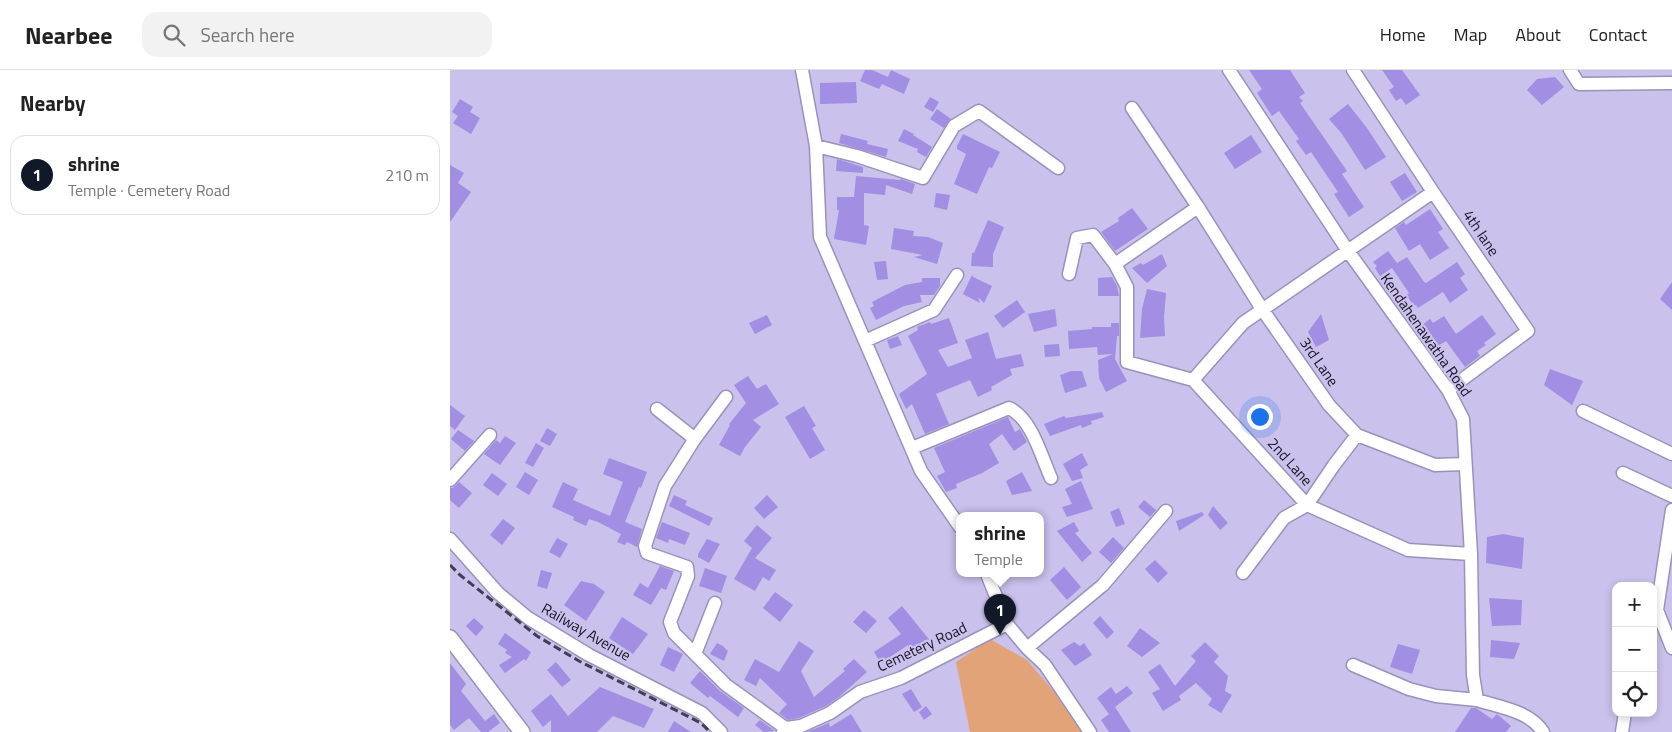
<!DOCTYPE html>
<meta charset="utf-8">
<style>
body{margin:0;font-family:"Titillium Web",sans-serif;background:#f2f2f2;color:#222}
.controls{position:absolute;right:15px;bottom:15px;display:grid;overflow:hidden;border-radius:10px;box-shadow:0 2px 8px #0003}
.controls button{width:45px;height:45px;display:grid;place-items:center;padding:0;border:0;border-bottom:1px solid #e0e0e0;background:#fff;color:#222;font:25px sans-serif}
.you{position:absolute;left:809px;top:346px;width:18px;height:18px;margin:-12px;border:4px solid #fff;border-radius:50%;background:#1a73e8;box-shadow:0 0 0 8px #1a73e833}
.badge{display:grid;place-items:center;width:32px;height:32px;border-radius:50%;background:#111827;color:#fff;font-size:16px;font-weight:700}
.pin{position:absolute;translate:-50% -41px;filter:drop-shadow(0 1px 2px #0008)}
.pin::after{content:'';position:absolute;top:26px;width:18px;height:15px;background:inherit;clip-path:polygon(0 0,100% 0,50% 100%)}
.popup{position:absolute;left:506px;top:442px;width:88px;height:65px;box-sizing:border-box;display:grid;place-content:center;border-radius:10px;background:#fff;filter:drop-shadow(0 1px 4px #0005);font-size:16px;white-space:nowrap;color:#767676}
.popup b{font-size:19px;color:#222}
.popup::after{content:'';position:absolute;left:50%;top:100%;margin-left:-10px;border:10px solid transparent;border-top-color:#fff}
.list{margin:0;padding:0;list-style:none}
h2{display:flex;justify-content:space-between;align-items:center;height:65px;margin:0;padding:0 20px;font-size:21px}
h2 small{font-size:16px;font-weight:400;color:#767676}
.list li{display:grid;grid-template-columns:32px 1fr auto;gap:15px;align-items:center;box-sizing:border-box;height:80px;margin:0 10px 10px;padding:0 10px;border:1px solid #e0e0e0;border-radius:15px}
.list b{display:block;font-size:19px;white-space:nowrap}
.list p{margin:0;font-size:16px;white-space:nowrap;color:#767676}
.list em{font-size:16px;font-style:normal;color:#767676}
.icon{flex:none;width:28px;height:28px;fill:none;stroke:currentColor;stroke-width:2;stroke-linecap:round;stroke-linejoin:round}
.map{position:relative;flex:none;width:1222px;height:662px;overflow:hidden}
header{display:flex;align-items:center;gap:30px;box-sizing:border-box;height:70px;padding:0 25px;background:#fff;border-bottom:1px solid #e0e0e0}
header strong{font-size:24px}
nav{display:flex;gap:28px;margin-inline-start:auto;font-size:18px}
.search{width:350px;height:45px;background:#f2f2f2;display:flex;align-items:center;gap:12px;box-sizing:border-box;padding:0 18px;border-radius:15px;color:#767676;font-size:19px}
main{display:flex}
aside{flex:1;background:#fff}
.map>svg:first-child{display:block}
.green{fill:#e3a379}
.building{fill:#a28ee3}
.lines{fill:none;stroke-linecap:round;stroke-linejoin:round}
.minor-casing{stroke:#9a92ba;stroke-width:15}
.tertiary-casing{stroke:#9a92ba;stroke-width:18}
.minor{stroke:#fff;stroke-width:12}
.tertiary{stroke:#fff;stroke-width:15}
.rail{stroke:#423d53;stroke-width:3;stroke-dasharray:8 4;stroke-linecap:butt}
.labels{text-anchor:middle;stroke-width:4.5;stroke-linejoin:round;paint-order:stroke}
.street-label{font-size:15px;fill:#181524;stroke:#cac1ec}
</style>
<header>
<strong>Nearbee</strong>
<div class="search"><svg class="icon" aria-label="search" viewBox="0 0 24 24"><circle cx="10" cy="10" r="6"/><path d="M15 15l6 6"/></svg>Search here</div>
<nav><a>Home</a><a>Map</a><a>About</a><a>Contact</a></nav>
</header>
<main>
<aside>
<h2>Nearby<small></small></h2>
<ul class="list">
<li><span class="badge">1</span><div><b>shrine</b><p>Temple · Cemetery Road</p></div><em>210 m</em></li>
</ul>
</aside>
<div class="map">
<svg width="1222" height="662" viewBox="0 0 1222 662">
<rect width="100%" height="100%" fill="#cac1ec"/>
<path class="green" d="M540,569L577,590L638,662H520L506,592Z"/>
<path class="building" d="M415,0H422L438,7L441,0L460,9L454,24L432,14L429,19L410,11Z
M799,0H840L855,23L849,27L853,31L850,33L897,101L892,104L914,137L899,147L884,124L888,122L861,82L856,85L846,71L849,69L829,41L822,46L807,23L812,19Z
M932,0H952L970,25L956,35L951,28L946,31L939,20L944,17Z
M1105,7L1114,17L1092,35L1077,20L1087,9Z
M406,12L407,33L370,34V13Z
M480,27L489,32L483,42L474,37Z
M10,29L23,37L20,42L30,48L21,64L3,53L8,46L2,42Z
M898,34L917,58L936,87L915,100L892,64L879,49Z
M487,39L501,49L494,58L480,49Z
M454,59L464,64L463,65L482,77L476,87L467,82L468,79L448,71Z
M391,64L418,71L417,74L438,79L436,87L389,73Z
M513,64L550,82L542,98L539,97L527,124L504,114L516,84L507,79V76Z
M801,65L812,82L785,99L774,83Z
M387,89L413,97V103L386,101Z
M0,95L14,103L8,113L21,122L0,152Z
M955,103L967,122L952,131L940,112Z
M406,106L450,110L451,109L465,114L462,124L436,115L435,125L414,123V155L419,156L416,175L384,169L389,140H387V127H404Z
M486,123L500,125L497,140L484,137Z
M682,138L698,159L665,181L651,162L669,151L668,148Z
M980,139L993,159L988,162L999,178L980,190L970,174L959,181L945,158L954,152L956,155Z
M538,150L554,157L543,184V197L521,196L522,183H524Z
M444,158L464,161L463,166L478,167L493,173L487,194L464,187L473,185L441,179Z
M938,181L947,193L957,187L974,212L976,213L1007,192L1015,204L1010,208L1018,220L1000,233L993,222L968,238L966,235L964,236L956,225L959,223L942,198L930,206L925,198L927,196L923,192Z
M712,184L717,196L697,213L682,198L691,193L693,195Z
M436,191L438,209L427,210L424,192Z
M522,205L523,207L542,216L534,233L528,227L530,233L513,224Z
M662,207L667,216L669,226H648V208Z
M472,208H490V216L484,225H470L472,232L454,236L426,250L420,238L424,236L422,232L455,215L472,212Z
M1222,212V240L1210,229Z
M697,219L716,223L714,247L715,266L690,268L692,239Z
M567,230L575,242L553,258L544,246Z
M605,239L607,256L584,262L578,244Z
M871,244L879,270L866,277L858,262Z
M317,245L322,255L305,264L299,253Z
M1032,245L1046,264L1034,273L1036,275L1027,281L1030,286L1015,297L996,271L982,280L968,258L980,249L983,253L994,246L1006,264Z
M499,248L508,273L488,280L498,297L522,288L515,270L538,262L546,289L571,284L574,296L560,299L562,305L541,317L542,320L528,327L520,310L486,324L499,354L475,364L462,334L456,339L449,324L477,304L458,266L468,260L467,257L480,252L481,254Z
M661,253H669V266H667L665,289L677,311L656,322L649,308L648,290L663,284L648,285L647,277L619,279L618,261L642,259V257H661Z
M448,266L452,275L440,279L437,270Z
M609,274L610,286L595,287L594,275Z
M1100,299L1133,311L1122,335L1094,315Z
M621,301H632L637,316L615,323L610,305Z
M298,306L307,319L316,314L329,334L303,350L311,357L295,377L290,386L269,375L280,355L279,354L296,333L284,315Z
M0,335L15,346L5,360L0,356Z
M354,336L366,356L362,358L375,380L360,389L335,347Z
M652,342L654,347L641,351L642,354L632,358L631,355L600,366L594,354L614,346L616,348Z
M558,347L565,362L570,359L577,372L564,381L552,364L539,374L549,393L532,403L506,414L507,418L496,422L487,406L495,402L484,378Z
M97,358L107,364L100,376L90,371Z
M8,360L24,371L15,381L1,369Z
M55,366L66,373L50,395L34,384L46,370L50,373Z
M86,373L94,378L83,397L75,393Z
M632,383L638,395L630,400L633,408L622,411L613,394Z
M159,388L197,402L191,418L189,417L175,452L192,459L187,477L177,472L175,475L167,472L171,464L148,452L139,449L136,456L123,450L124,447L102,437L113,412L128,419L123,430L160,446L173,412L153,404Z
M75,402L88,410L79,425L66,417Z
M572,402L582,421L562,425L556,411Z
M42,403L57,414L48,426L33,415Z
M631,411L643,439L617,447L612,437L622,434L615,419Z
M9,412L22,423L9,438L0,430V418H3Z
M224,425L237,431L235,435L263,448L259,456L219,436Z
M317,425L328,437L314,449L304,438Z
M694,430L706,440L700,447L688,437Z
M763,436L778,453L770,460L758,445Z
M669,438L675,454L666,457L660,442Z
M752,442L754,445L729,461L726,451Z
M53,449L65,458L52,475L40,465Z
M212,452L240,463L235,475L219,469L218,473L206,468Z
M624,452L629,461L625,463L642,483L632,492L607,461Z
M307,455L322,468L305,488L326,500L319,511L313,507L305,521L284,509L302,478L294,471Z
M1053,464L1074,468L1072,499L1036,493L1037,467Z
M663,467L674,478L661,493L649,482Z
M107,468L118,474L110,488L99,482Z
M257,469L270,474L259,493L248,487V484Z
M705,490L718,503L708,513L695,499Z
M210,496L224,501L216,520L211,518L201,535L183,525L190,513L198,518Z
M614,497L631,517L617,530L600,510Z
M255,498L277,506L271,523L249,516Z
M91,500L102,503L97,519L87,516Z
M131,511L144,514L155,522L136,551L114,535Z
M325,522L343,535L330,552L313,538Z
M1039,528L1072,530L1071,555L1042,556Z
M452,536L482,573L467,585L458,575L431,593L424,582L451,564L438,548Z
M414,540L427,551L416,563L403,552Z
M650,546L664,562L657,569L643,553Z
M172,547L198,564L183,584L159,568Z
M24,548L34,557L26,566L16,556Z
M690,558L710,573L692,587L677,576Z
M55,563L81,582L76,591L74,589L55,603L49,595L62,587L55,583L57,580L48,574Z
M1041,570L1070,573L1064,589L1040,587Z
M349,571L364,581L351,601L364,627L395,601L393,599L404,589L417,602L389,627L376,636L349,648L338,650L329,643L337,634L310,608L306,616L294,610L305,589L329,602Z
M624,572L630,576L634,573L642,585L625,596L611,580Z
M755,572L769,586L764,592L778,606L775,621L782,625L771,643L758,635L762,629L746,613L729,626L731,630L713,641L702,623L710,619L698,602L710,594L725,616L746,591L741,586Z
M267,573L273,576L278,581L274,591L260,584Z
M948,574L970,580L962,604L940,597Z
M218,577L233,584L224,602L210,595Z
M106,592L121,610L112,617L97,600Z
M0,593L16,614L11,621L35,651L44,644L50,653L38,662H31L19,648L4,660L0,655Z
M250,601L270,621L294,638L288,647L260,626L258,628L240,613Z
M677,616L683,623L665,637L681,662H659L651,650L659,644L647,628L661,617L666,624Z
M150,617L204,639L194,658L163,646L147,662H101V650L93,657L81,641L101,624L118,646Z
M461,619L472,637L464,642L452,624Z
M476,636L482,644L474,650L469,642Z
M1021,638H1026L1042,649L1047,644L1061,656L1056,662H1005Z
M401,644L412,662H357L379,653L380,657Z
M310,650L325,661L314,662L305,655Z
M224,651L241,662H218Z"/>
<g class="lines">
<g class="minor-casing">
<path id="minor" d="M352,0L366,76L370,167L471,401L510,457
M779,0L898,181L998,320L1013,349L1021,484L1023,605L1027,630C1049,637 1080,641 1093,662
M903,0L983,122L1078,261L998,320
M1120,0L1129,14L1222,13
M682,38L748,137L812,239L879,335L907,365L985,395L1015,394
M366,76L407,86L473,108L504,56L529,41L608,98
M748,137L665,194L677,217V292L743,310L857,435L958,480L1021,484
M619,204L627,168L643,165L665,194
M415,271L484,240L507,205
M743,310L793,253L983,122
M276,327L244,370L215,416L195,476L197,483L237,497L238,506L220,552L224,563L276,615L341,662
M207,339L240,365L244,370
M1133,341L1222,384
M462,378L559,338C582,349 591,386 601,408
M1173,403L1222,426
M0,410L40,365
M0,469L48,523L78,548L139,585L252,643L271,662
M793,503L834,448L857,435L884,395L907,365
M537,504L557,554
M1207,540L1222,578
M1203,541L1207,540L1222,440
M577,578L653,515L716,441
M245,584L265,533
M903,595L959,619L986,626L1027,630
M333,661L336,658L351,656L380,643L410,622L451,608L557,554L577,578L595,595L640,662
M1172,662L1175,643"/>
</g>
<g class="tertiary-casing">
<path id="tertiary" d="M0,568L72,662"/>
</g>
<use href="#minor" class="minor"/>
<use href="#tertiary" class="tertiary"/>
<path class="rail" d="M0,495L10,505L87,566L129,591L251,653L260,662"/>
</g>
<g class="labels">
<g class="street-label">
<text transform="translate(1031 163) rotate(56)" y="5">4th lane</text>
<text transform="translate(976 265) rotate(55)" y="5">Kendahenawatha Road</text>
<text transform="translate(869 292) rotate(55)" y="5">3rd Lane</text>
<text transform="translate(840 392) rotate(48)" y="5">2nd Lane</text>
<text transform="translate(136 562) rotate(30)" y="5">Railway Avenue</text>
<text transform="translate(472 577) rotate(-25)" y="5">Cemetery Road</text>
</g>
</g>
</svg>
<div class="controls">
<button>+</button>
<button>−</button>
<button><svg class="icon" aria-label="locate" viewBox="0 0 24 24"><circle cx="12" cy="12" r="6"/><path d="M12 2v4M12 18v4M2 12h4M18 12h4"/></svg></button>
</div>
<div class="you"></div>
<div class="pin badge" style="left:550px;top:565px">1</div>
<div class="popup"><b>shrine</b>Temple</div>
</div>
</main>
